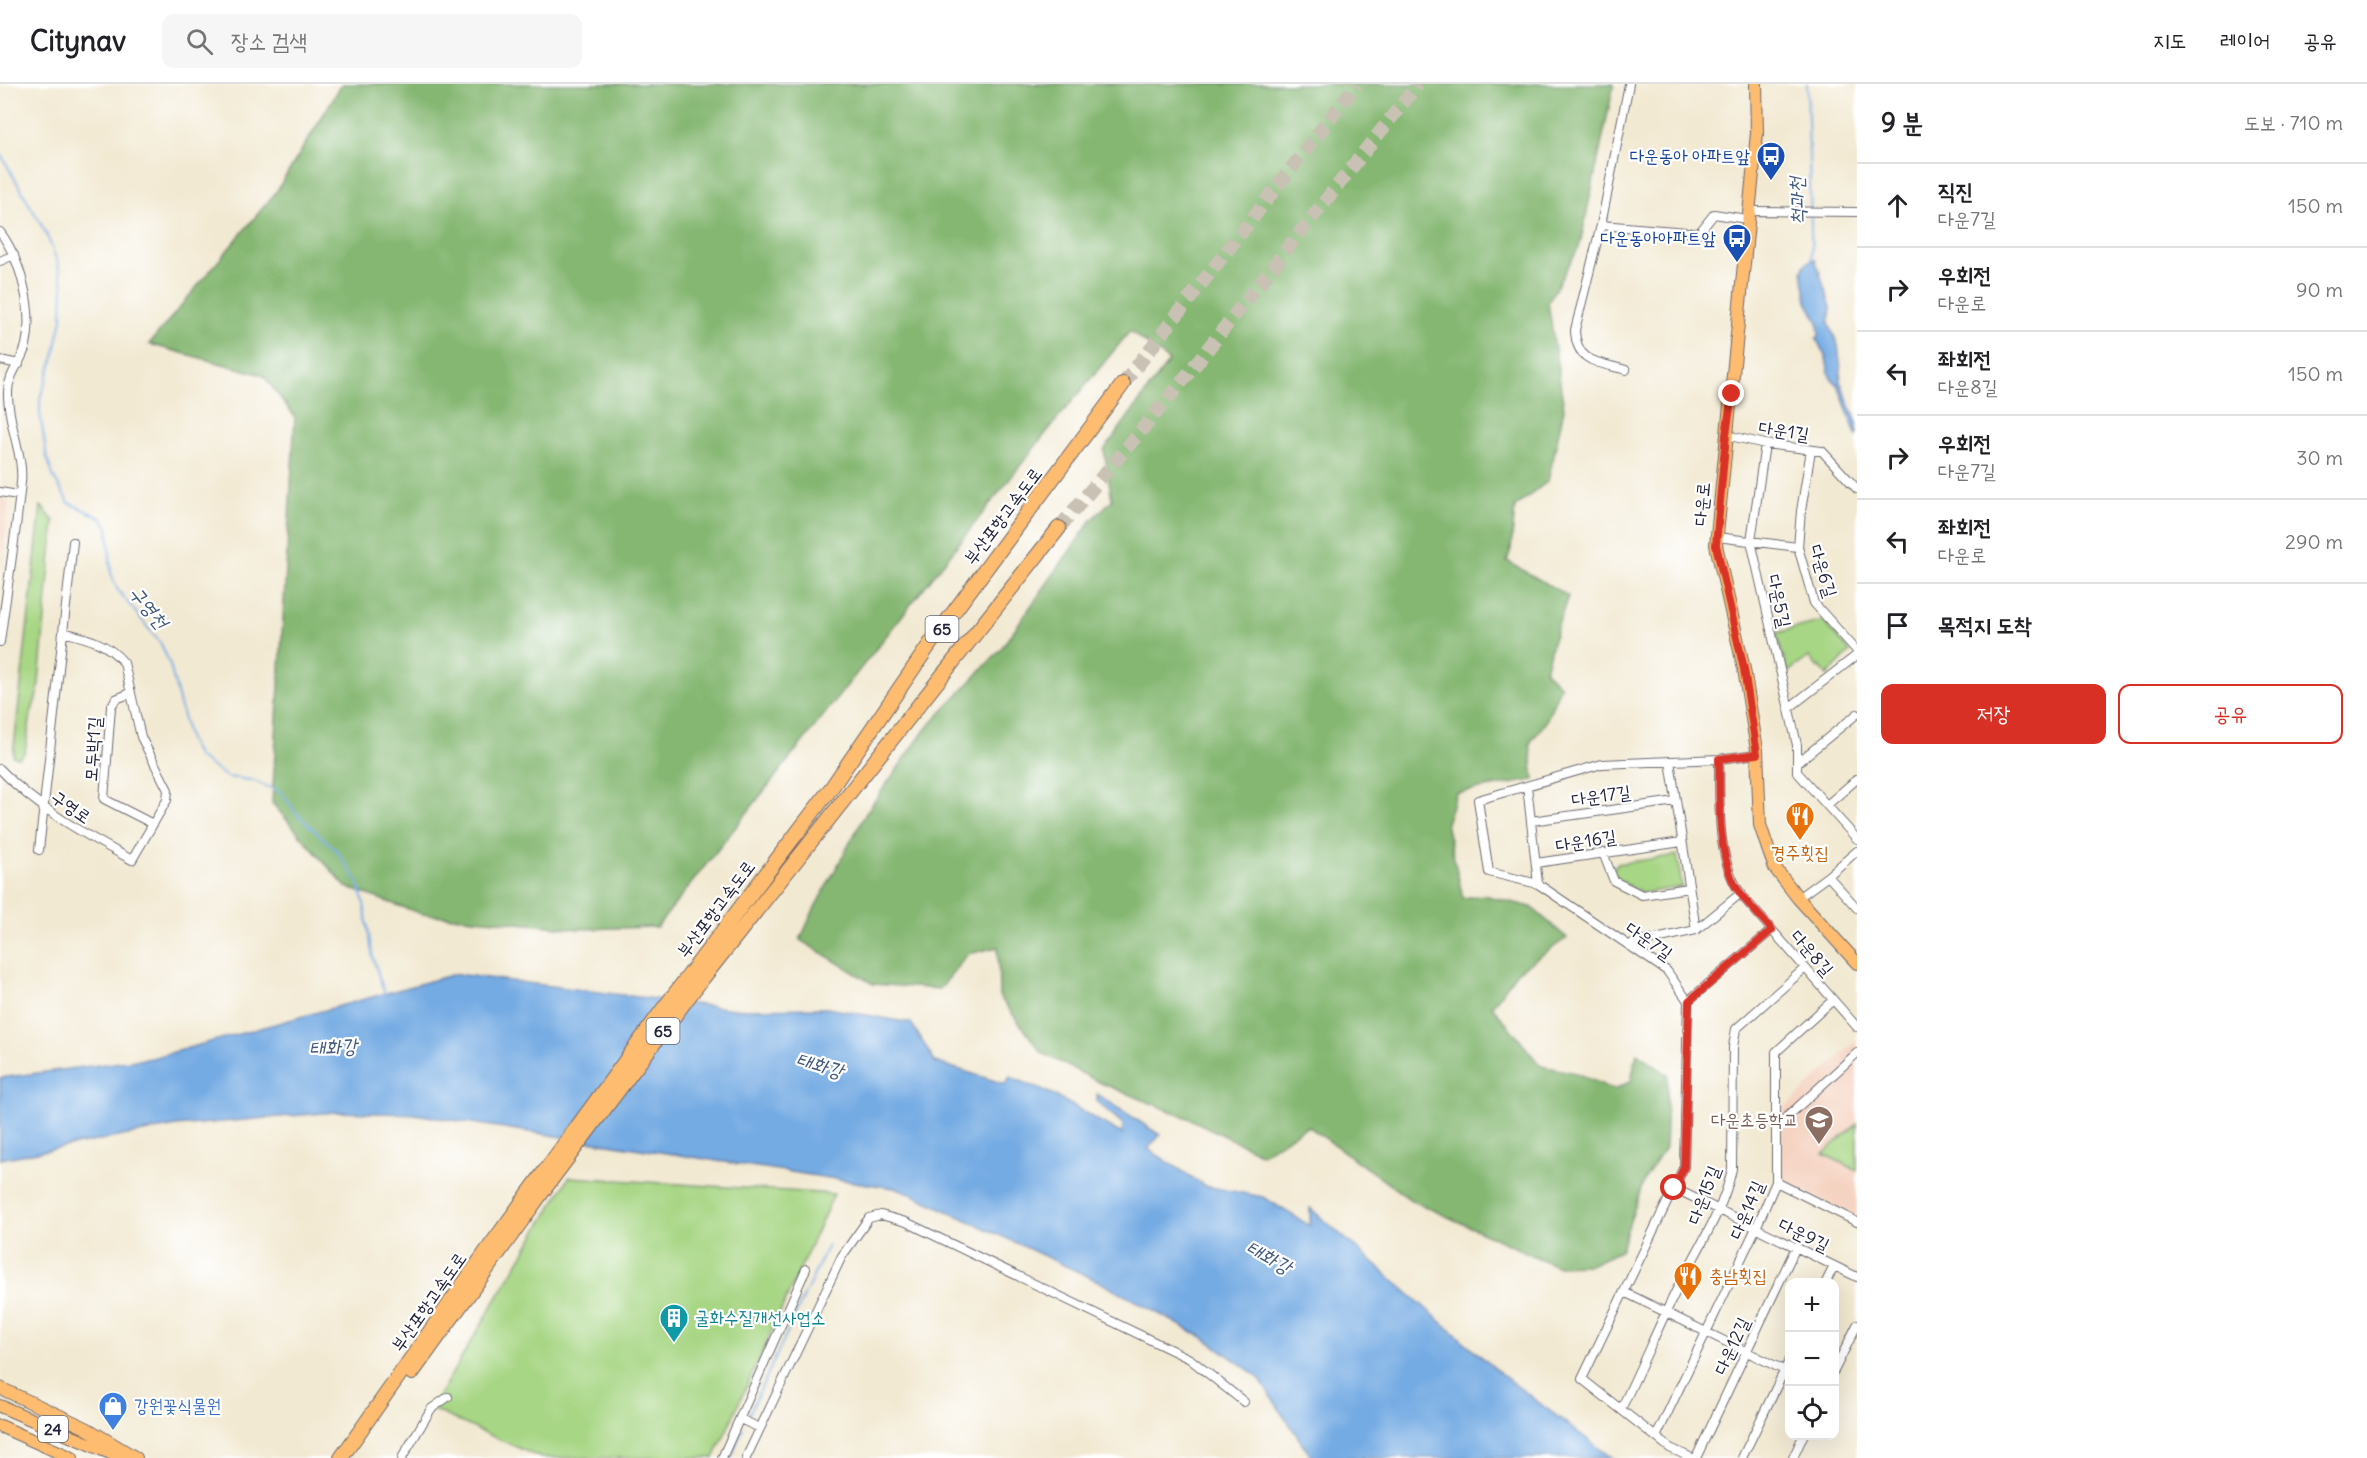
<!DOCTYPE html>
<html lang="ko">
<meta charset="utf-8">
<style>
body{margin:0;font-family:Delius,"Poor Story",sans-serif;background:#f6f6f6;color:#202124}
.controls{position:absolute;right:18px;bottom:18px;display:grid;overflow:hidden;border-radius:12px;box-shadow:0 6px 24px #0002}
.controls button{width:54px;height:54px;display:grid;place-items:center;padding:0;border:0;border-bottom:2px solid #e0e0e0;background:#fff;color:#202124;font:30px sans-serif}
.stop{position:absolute;width:18px;height:18px;margin:-14px;border:4px solid #d93025;border-radius:50%;background:#fff}
.stop.end{background:#d93025;border-color:#fff;box-shadow:0 2px 6px #0008}
.list{margin:0;padding:0;list-style:none}
h2{display:flex;justify-content:space-between;align-items:center;height:78px;margin:0;padding:0 24px;font-size:26px}
h2 small{font-size:20px;font-weight:400;color:#757577}
.list li{display:grid;grid-template-columns:39px 1fr auto;gap:18px;align-items:center;box-sizing:border-box;height:84px;padding:0 24px;border-top:2px solid #e0e0e0}
.list b{display:block;font-size:22px;white-space:nowrap}
.list p{margin:0;font-size:20px;white-space:nowrap;color:#757577}
.list em{font-size:20px;font-style:normal;color:#757577}
.actions{display:flex;gap:12px;padding:18px 24px}
.actions a{flex:1;padding:14px 0;border:2px solid #d93025;border-radius:12px;text-align:center;font-size:21px;color:#d93025}
.actions .main{background:#d93025;color:#fff}
.icon{flex:none;width:33px;height:33px;fill:none;stroke:currentColor;stroke-width:2;stroke-linecap:round;stroke-linejoin:round}
.map{position:relative;flex:none;width:1857px;height:1374px;overflow:hidden}
header{display:flex;align-items:center;gap:36px;box-sizing:border-box;height:84px;padding:0 30px;background:#fff;border-bottom:2px solid #e0e0e0}
header strong{font-size:28px}
nav{display:flex;gap:33px;margin-inline-start:auto;font-size:21px}
.search{width:420px;height:54px;background:#f6f6f6;display:flex;align-items:center;gap:15px;box-sizing:border-box;padding:0 21px;border-radius:12px;color:#757577;font-size:22px}
main{display:flex}
aside{flex:1;background:#fff}
.map>svg:first-child{display:block}
.built{fill:#f5d3c1}
.green{fill:#a7d684;stroke:#647c60;stroke-width:1.5}
.forest{fill:#85b772;stroke:#546c56;stroke-width:1.5}
.water{fill:#75abe3;stroke:#4c668f;stroke-width:1.5}
.lines{fill:none;stroke-linecap:round;stroke-linejoin:round}
.stream{stroke:#75abe3;stroke-width:2}
.highway-tunnel{stroke:#c8c1b4;stroke-width:14;stroke-dasharray:14 7;stroke-linecap:butt}
.street-casing{stroke:#6b6870;stroke-width:10}
.primary-casing{stroke:#6b6870;stroke-width:14}
.highway-casing{stroke:#6b6870;stroke-width:16}
.street{stroke:#fff;stroke-width:8}
.primary{stroke:#fdbc6f;stroke-width:12}
.highway{stroke:#fdbc6f;stroke-width:14}
.route{stroke:#d93025;stroke-width:8}
.labels{text-anchor:middle;stroke-width:4.5;stroke-linejoin:round;paint-order:stroke}
.shield{fill:#fff;stroke:#646476;stroke-width:1.5}
.shield-label{font-size:16px;font-weight:bold;fill:#22223b}
.transit-label{font-size:18px;fill:#164399;stroke:#fff;text-anchor:end}
.street-label{font-size:18px;fill:#22223b;stroke:#fff}
.food-label{font-size:18px;fill:#c56008;stroke:#fff}
.education-label{font-size:18px;fill:#785e54;stroke:#fff;text-anchor:end}
.culture-label{font-size:18px;fill:#0d838f;stroke:#fff;text-anchor:start}
.shop-label{font-size:18px;fill:#366cbe;stroke:#fff;text-anchor:start}
.water-label{font-size:20px;font-style:italic;fill:#43597e;stroke:#fff}
</style>
<header>
<strong>Citynav</strong>
<div class="search"><svg class="icon" aria-label="search" viewBox="0 0 24 24"><circle cx="10" cy="10" r="6"/><path d="M15 15l6 6"/></svg>장소 검색</div>
<nav><a>지도</a><a>레이어</a><a>공유</a></nav>
</header>
<main>
<div class="map">
<svg width="1857" height="1374" viewBox="0 0 1857 1374">
<rect width="100%" height="100%" fill="#fff"/>
<filter id="ink" filterUnits="userSpaceOnUse"><feTurbulence type="fractalNoise" baseFrequency=".0167" numOctaves="2"/><feDisplacementMap in="SourceGraphic" scale="12" xChannelSelector="R" yChannelSelector="G"/><feConvolveMatrix kernelMatrix="1 2 1 2 8 2 1 2 1" color-interpolation-filters="sRGB"/></filter>
<filter id="wash" filterUnits="userSpaceOnUse"><feTurbulence type="fractalNoise" baseFrequency=".008" numOctaves="4" result="noise"/><feDisplacementMap in="SourceGraphic" scale="24" xChannelSelector="R" yChannelSelector="G"/><feGaussianBlur stdDeviation="1.35" result="paint"/><feColorMatrix in="noise" values="0 0 0 0 0 0 0 0 0 0 0 0 0 0 0 0 0 1.4 0 .05"/><feComposite in="paint" operator="in"/></filter>
<g filter="url(#wash)">
<rect width="100%" height="100%" fill="#f2e9d2"/>
<path class="built" d="M0,412L9,420L0,487Z
M1857,956V1133L1781,1096V1028Z"/>
<path class="green" d="M41,422L54,437L38,608L31,630L25,668L19,674L13,672Z
M1823,537L1850,568L1827,592L1820,582L1818,584L1809,573L1788,588L1776,549Z
M1677,771L1682,803L1643,809L1616,795L1611,787L1617,780Z
M1857,1040V1086L1823,1070Z
M569,1093L834,1110L714,1374H541L431,1325Z"/>
<path class="forest" d="M342,0H1614L1580,161L1548,218L1564,325L1548,397L1515,423L1511,465L1507,477L1568,512L1552,559L1545,587L1561,602L1545,639L1530,659L1534,696L1456,709L1446,739L1463,814L1483,811L1531,823L1567,854L1517,888L1492,922L1541,982L1576,989L1614,1006L1631,997L1637,969L1668,991L1665,1064L1644,1096L1620,1167L1590,1181L1556,1182L1411,1116L1308,1042L1262,1070L1188,1034L1101,999L1042,969L999,912L998,863L968,870L940,905L873,900L800,856L814,825L866,729L925,646L1000,566L1091,437L1112,416L1104,366L1169,277L1130,247L1042,354L657,843L579,845L422,830L346,803L272,719L295,333L263,291L149,260L276,108Z"/>
<path class="water" d="M1815,175L1831,223L1829,240L1838,261L1841,286L1840,297L1857,339V353L1838,301L1830,293L1826,274L1816,254L1819,253L1818,238L1807,218L1802,186L1806,179Z
M455,890L734,925L827,924L911,939L935,978L1005,1000L1010,993L1052,1010L1122,1050L1123,1040L1097,1018V1010L1160,1051L1148,1065L1205,1102L1263,1113L1310,1142V1124L1505,1293L1612,1374H1312L1258,1293L1204,1254L1098,1197L900,1105L414,1030L335,1028L176,1042L0,1075V994L152,974Z"/>
<g class="lines">
<path class="stream" d="M1807,0L1812,177
M0,69L46,149L57,177L63,202L62,235L54,273L40,314V329L47,374L54,394L69,419L101,434L108,443L111,489L117,505L161,560L170,581L189,656L198,673L227,693L251,696L281,708L296,729L337,767L358,798L364,820L373,874L385,911
M748,1332L828,1161
M731,1374L743,1344"/>
</g>
</g>
<g filter="url(#ink)">
<g class="lines">
<path class="highway-tunnel" d="M1123,300L1357,0
M1059,444L1176,305L1418,0"/>
<g class="street-casing">
<path id="street" d="M1748,127L1857,128
M1601,141L1629,0
M0,148C21,176 34,227 26,261C22,278 8,290 8,308C7,338 24,371 21,398C16,451 7,505 0,558
M0,177L14,171
M0,276L19,280
M1626,286C1598,278 1576,279 1575,246L1601,141L1699,149L1714,130L1747,135
M1726,351L1765,360L1822,367L1857,405
M1765,360L1751,457L1797,661V688L1857,755
M1811,366L1801,427L1798,463L1814,519L1857,567
M0,408L18,411
M1717,453L1798,463
M131,609L116,615L111,623L104,715L153,740
M1789,624L1857,571
M1719,675C1720,719 1715,776 1743,813L1857,943
M1670,677L1696,846
M1797,679L1857,630
M0,685C36,724 86,751 132,776L167,716L168,706L141,653L124,579C108,559 87,554 63,548
M1527,702L1538,800
M1827,721L1857,695
M1531,737L1676,717
M39,766L73,458
M1603,769L1614,797L1642,811L1689,804
M1536,779L1682,758
M1828,792L1857,824
M1798,814L1828,792L1857,767
M1629,861L1696,846L1741,809
M1688,917L1772,846
M1776,1043L1857,969
M1776,1098L1857,1138
M1674,1104L1857,1193
M1826,1198L1834,1182
M1624,1208L1790,1289
M1834,1287L1857,1241
M1621,1325C1640,1286 1657,1246 1676,1207C1696,1168 1723,1128 1732,1085L1733,963L1736,945L1805,884
M740,1335L760,1344
M1656,1353L1756,1144L1776,1098V968L1833,916
M402,1374L431,1325L448,1313
M722,1374L806,1185
M746,1374L842,1172L869,1134L881,1131L906,1138L1190,1275L1244,1318
M1692,1374L1670,1364L1582,1295L1684,1083L1688,917L1667,887L1538,800L1489,788L1478,716L1602,680L1719,675L1757,670
M1696,1374L1796,1163
M1742,1374L1790,1275
M1793,1374L1803,1352"/>
</g>
<g class="primary-casing">
<path id="primary" d="M1756,0L1757,49L1716,461L1744,585L1757,666L1760,741L1769,768L1775,784L1798,814L1857,879
M0,1304L86,1344L136,1374
M0,1322L122,1374
M0,1342L72,1374"/>
</g>
<g class="highway-casing">
<path id="highway" d="M412,1289L551,1096L699,899L1059,444
M341,1374L488,1165L661,928L832,703L930,560L1123,300"/>
</g>
<use href="#street" class="street"/>
<use href="#primary" class="primary"/>
<use href="#highway" class="highway"/>
</g>
</g>
<g class="lines" filter="url(#ink)">
<path class="route" d="M1674,1104L1684,1083L1689,917L1772,846C1759,830 1740,814 1732,795C1717,761 1720,711 1719,675L1757,670L1744,585L1716,461L1726,351L1732,310"/>
</g>
<defs>
<g id="bus-pin" transform="scale(1.5)"><path d="M0 17L-7.5 6A9.5 9.5 0 1 1 7.5 6Z" fill="#1a4fb4" stroke="#fff"/><path d="M-5-6H5V4H4V6H2V4H-2V6H-4V4H-5ZM-3.5-4V0h7V-4ZM-3.5 1.2v1.5H-2V1.2ZM2 1.2v1.5H3.5V1.2Z" fill="#fff"/></g>
<g id="restaurant-pin" transform="scale(1.5)"><path d="M0 17L-7.5 6A9.5 9.5 0 1 1 7.5 6Z" fill="#e8710a" stroke="#fff"/><path d="M-5-6h1v4h1v-4h1v4h1v-4h1v5L-1.5 .5V6h-2V.5L-5-1ZM5-6V6H3V1.5H1.5Q1.5-4 5-6Z" fill="#fff"/></g>
<g id="school-pin" transform="scale(1.5)"><path d="M0 17L-7.5 6A9.5 9.5 0 1 1 7.5 6Z" fill="#8d6e63" stroke="#fff"/><path d="M0-5L7-2L0 1L-7-2ZM-4 1L0 2.5L4 1V4Q0 6-4 4Z" fill="#fff"/></g>
<g id="building-pin" transform="scale(1.5)"><path d="M0 17L-7.5 6A9.5 9.5 0 1 1 7.5 6Z" fill="#0f9aa8" stroke="#fff"/><path d="M-4-6H4V6H1V3H-1V6H-4ZM-2.5-4.3h1.7v1.8h-1.7ZM.8-4.3h1.7v1.8H.8ZM-2.5-1h1.7V.8h-1.7ZM.8-1h1.7V.8H.8Z" fill="#fff"/></g>
<g id="shop-pin" transform="scale(1.5)"><path d="M0 17L-7.5 6A9.5 9.5 0 1 1 7.5 6Z" fill="#3f7fe0" stroke="#fff"/><path d="M-5-2.5h2.3a2.7 3.5 0 0 1 5.4 0H5L5.5 6h-11ZM-1.5-2.5h3a1.5 2.3 0 0 0-3 0Z" fill="#fff"/></g>
</defs>
<g fill-rule="evenodd">
<use href="#bus-pin" x="1771" y="72"/>
<use href="#bus-pin" x="1737" y="154"/>
<use href="#restaurant-pin" x="1800" y="732"/>
<use href="#school-pin" x="1819" y="1036"/>
<use href="#restaurant-pin" x="1688" y="1192"/>
<use href="#building-pin" x="674" y="1234"/>
<use href="#shop-pin" x="113" y="1322"/>
</g>
<g class="labels">
<g class="shield">
<rect x="925.5" y="532" width="33" height="26" rx="4.5"/>
<rect x="646.5" y="934" width="33" height="26" rx="4.5"/>
<rect x="38" y="1332" width="30" height="26" rx="4.5"/>
</g>
<g class="shield-label">
<text x="942" y="551">65</text>
<text x="663" y="953">65</text>
<text x="53" y="1351">24</text>
</g>
<g class="transit-label">
<text x="1750" y="78">다운동아 아파트앞</text>
<text x="1716" y="160">다운동아아파트앞</text>
</g>
<g class="street-label">
<text transform="translate(1784 347) rotate(9)" y="6">다운1길</text>
<text transform="translate(1702 420) rotate(-85)" y="6">다운로</text>
<text transform="translate(1003 432) rotate(-53)" y="6">부산포항고속도로</text>
<text transform="translate(1823 487) rotate(73)" y="6">다운6길</text>
<text transform="translate(1779 517) rotate(78)" y="6">다운5길</text>
<text transform="translate(93 665) rotate(-86)" y="6">모두박1길</text>
<text transform="translate(1601 712) rotate(-8)" y="6">다운17길</text>
<text transform="translate(71 723) rotate(35)" y="6">구영로</text>
<text transform="translate(1586 757) rotate(-9)" y="6">다운16길</text>
<text transform="translate(716 825) rotate(-53)" y="6">부산포항고속도로</text>
<text transform="translate(1649 857) rotate(35)" y="6">다운7길</text>
<text transform="translate(1812 869) rotate(49)" y="6">다운8길</text>
<text transform="translate(1704 1111) rotate(-69)" y="6">다운15길</text>
<text transform="translate(1747 1126) rotate(-67)" y="6">다운14길</text>
<text transform="translate(1804 1151) rotate(26)" y="6">다운9길</text>
<text transform="translate(429 1218) rotate(-55)" y="6">부산포항고속도로</text>
<text transform="translate(1732 1262) rotate(-65)" y="6">다운12길</text>
</g>
<g class="food-label">
<text x="1800" y="775">경주횟집</text>
<text x="1709" y="1198" text-anchor="start">충남횟집</text>
</g>
<g class="education-label">
<text x="1798" y="1042">다운초등학교</text>
</g>
<g class="culture-label">
<text x="695" y="1240">굴화수질개선사업소</text>
</g>
<g class="shop-label">
<text x="134" y="1328">강원꽃식물원</text>
</g>
<g class="water-label">
<text transform="translate(1797 117) rotate(-92)" y="7">척과천</text>
<text transform="translate(149 523) rotate(51)" y="7">구영천</text>
<text transform="translate(333 963) rotate(-3)" y="7">태화강</text>
<text transform="translate(820 981) rotate(16)" y="7">태화강</text>
<text transform="translate(1269 1173) rotate(29)" y="7">태화강</text>
</g>
</g>
</svg>
<div class="controls">
<button>+</button>
<button>−</button>
<button><svg class="icon" aria-label="locate" viewBox="0 0 24 24"><circle cx="12" cy="12" r="6"/><path d="M12 2v4M12 18v4M2 12h4M18 12h4"/></svg></button>
</div>
<div class="stop" style="left:1674px;top:1104px"></div>
<div class="stop end" style="left:1732px;top:310px"></div>
</div>
<aside>
<h2>9 분<small>도보 · 710 m</small></h2>
<ul class="list">
<li><svg class="icon" aria-label="ahead" viewBox="0 0 24 24"><path d="M12 20V5M6 11l6-6 6 6"/></svg><div><b>직진</b><p>다운7길</p></div><em>150 m</em></li>
<li><svg class="icon" aria-label="right" viewBox="0 0 24 24"><path d="M7 20v-9h11M14 6l5 5-5 5"/></svg><div><b>우회전</b><p>다운로</p></div><em>90 m</em></li>
<li><svg class="icon" aria-label="left" viewBox="0 0 24 24"><path d="M17 20v-9H6M10 6l-5 5 5 5"/></svg><div><b>좌회전</b><p>다운8길</p></div><em>150 m</em></li>
<li><svg class="icon" aria-label="right" viewBox="0 0 24 24"><path d="M7 20v-9h11M14 6l5 5-5 5"/></svg><div><b>우회전</b><p>다운7길</p></div><em>30 m</em></li>
<li><svg class="icon" aria-label="left" viewBox="0 0 24 24"><path d="M17 20v-9H6M10 6l-5 5 5 5"/></svg><div><b>좌회전</b><p>다운로</p></div><em>290 m</em></li>
<li><svg class="icon" aria-label="arrive" viewBox="0 0 24 24"><path d="M6 21V4h12l-3 4 3 4H6"/></svg><div><b>목적지 도착</b></div></li>
</ul>
<div class="actions"><a class="main">저장</a><a>공유</a></div>
</aside>
</main>
